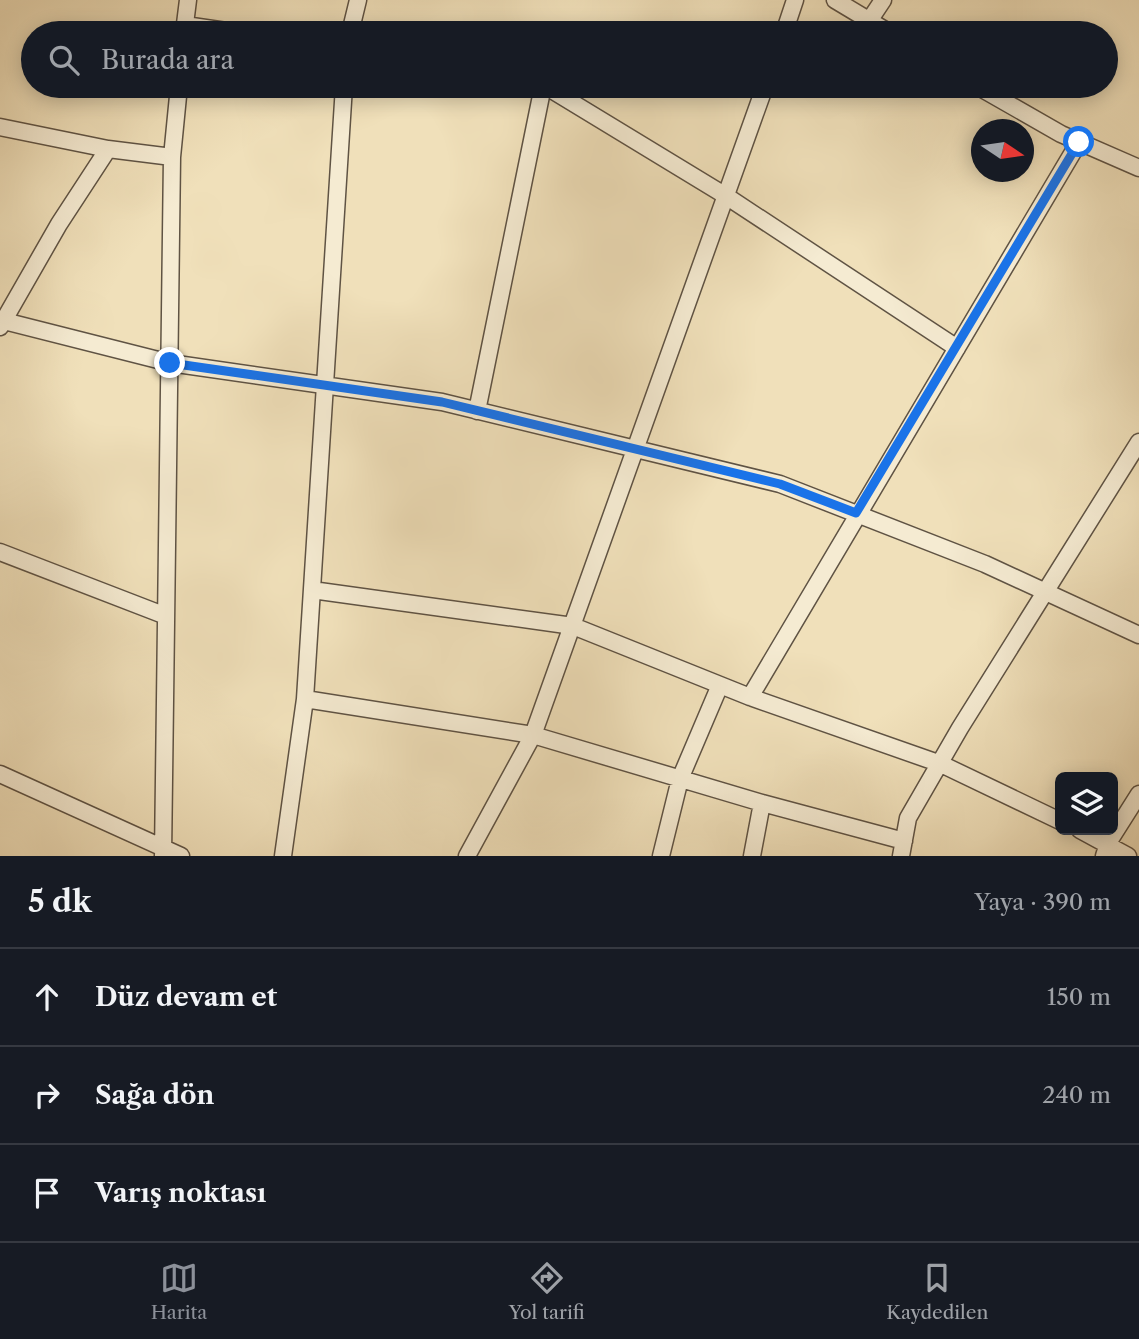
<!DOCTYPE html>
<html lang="tr">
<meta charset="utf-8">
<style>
body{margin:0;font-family:"Libre Caslon Text",serif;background:#242831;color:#f1f3f6}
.controls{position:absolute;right:21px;bottom:21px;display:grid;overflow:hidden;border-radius:10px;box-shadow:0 4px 18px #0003}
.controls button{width:63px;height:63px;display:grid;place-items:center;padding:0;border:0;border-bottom:2px solid #363941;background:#171b24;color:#f1f3f6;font:35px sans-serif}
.compass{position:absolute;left:971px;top:119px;width:63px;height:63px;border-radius:50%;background:#171b24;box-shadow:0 4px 18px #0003;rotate:103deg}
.stop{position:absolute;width:21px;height:21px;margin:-16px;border:5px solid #1a73e8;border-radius:50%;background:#fff}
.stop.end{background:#1a73e8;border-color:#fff;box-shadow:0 2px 7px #0008}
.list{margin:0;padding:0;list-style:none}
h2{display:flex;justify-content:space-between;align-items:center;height:91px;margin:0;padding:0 28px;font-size:30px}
h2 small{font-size:23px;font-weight:400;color:#9ea1a6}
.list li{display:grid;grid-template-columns:46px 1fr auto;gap:21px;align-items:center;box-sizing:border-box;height:98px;padding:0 28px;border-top:2px solid #363941}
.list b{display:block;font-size:26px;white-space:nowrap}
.list em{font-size:23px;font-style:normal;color:#9ea1a6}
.icon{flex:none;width:38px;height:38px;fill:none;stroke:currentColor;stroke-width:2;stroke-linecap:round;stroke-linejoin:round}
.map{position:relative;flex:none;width:1139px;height:856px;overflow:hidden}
.search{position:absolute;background:#171b24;box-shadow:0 4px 18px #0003;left:21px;right:21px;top:21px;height:77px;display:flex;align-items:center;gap:18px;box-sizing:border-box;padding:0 24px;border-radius:38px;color:#9ea1a6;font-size:26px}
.sheet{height:385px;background:#171b24}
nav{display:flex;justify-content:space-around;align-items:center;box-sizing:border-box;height:98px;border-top:2px solid #363941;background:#171b24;font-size:19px;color:#9ea1a6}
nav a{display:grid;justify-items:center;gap:4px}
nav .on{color:#8c9099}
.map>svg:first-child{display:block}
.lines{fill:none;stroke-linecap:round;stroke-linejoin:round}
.minor-casing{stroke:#5f5344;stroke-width:19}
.minor{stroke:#f5ebd2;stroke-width:16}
.route{stroke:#1a73e8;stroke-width:9}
</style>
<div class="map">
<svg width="1139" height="856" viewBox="0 0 1139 856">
<rect width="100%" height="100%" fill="#f0e0ba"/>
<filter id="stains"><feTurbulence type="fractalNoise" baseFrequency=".00286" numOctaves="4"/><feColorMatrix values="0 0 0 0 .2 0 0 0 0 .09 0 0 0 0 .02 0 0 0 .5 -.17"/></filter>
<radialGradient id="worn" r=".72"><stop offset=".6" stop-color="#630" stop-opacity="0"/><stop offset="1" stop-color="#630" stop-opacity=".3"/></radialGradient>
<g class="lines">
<g class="minor-casing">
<path id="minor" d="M835,0L890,33
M869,21L883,0
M185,25L240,33
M184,32L188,0
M350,33L358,0
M784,33L795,0
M545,86L726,196L957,348
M977,86L1061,134L1139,168
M0,127L108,149
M0,320L170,363L442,402L780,484L985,564L1139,635
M0,327L59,224L108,149L172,157
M477,411L543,86
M0,552L166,616
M312,590L573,626L750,697L941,764L1060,821
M750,697L1079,142
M305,699L533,735L762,803L904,841
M0,774L181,856
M1080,830L1128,856
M163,856L172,157L179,86
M283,856L305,699L344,86
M467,856L533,735L765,86
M661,856L680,779L720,685
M752,856L762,803
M901,856L908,818L960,728L1139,442
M1104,856L1108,843L1139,794"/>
</g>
<use href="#minor" class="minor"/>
</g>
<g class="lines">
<path class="route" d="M170,363L442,402L780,484L856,513L1079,142"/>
</g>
<rect width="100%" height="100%" filter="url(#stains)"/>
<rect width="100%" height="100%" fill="url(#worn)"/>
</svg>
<div class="controls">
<button><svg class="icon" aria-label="layers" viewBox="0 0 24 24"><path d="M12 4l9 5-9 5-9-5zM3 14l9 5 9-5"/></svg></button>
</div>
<svg class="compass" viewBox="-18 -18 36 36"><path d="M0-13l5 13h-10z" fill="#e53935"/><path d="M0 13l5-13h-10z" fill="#9ea1a6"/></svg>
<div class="stop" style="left:1079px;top:142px"></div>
<div class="stop end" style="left:170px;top:363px"></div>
<div class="search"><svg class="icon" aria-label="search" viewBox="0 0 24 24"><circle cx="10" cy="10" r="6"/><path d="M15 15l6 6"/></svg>Burada ara</div>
</div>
<section class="sheet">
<h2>5 dk<small>Yaya · 390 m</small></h2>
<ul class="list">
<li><svg class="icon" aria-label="ahead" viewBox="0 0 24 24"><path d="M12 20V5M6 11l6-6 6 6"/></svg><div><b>Düz devam et</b></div><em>150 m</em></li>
<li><svg class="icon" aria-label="right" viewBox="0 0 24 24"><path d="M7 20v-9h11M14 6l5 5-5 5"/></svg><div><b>Sağa dön</b></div><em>240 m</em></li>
<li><svg class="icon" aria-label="arrive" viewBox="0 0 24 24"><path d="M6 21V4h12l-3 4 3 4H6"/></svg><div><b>Varış noktası</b></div></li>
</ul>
</section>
<nav>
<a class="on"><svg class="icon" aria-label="map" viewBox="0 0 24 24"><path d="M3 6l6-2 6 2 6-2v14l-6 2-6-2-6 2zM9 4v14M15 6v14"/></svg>Harita</a>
<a><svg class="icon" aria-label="directions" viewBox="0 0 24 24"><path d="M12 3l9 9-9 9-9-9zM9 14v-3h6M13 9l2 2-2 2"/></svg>Yol tarifi</a>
<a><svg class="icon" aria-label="saved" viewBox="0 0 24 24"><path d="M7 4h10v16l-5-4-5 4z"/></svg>Kaydedilen</a>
</nav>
